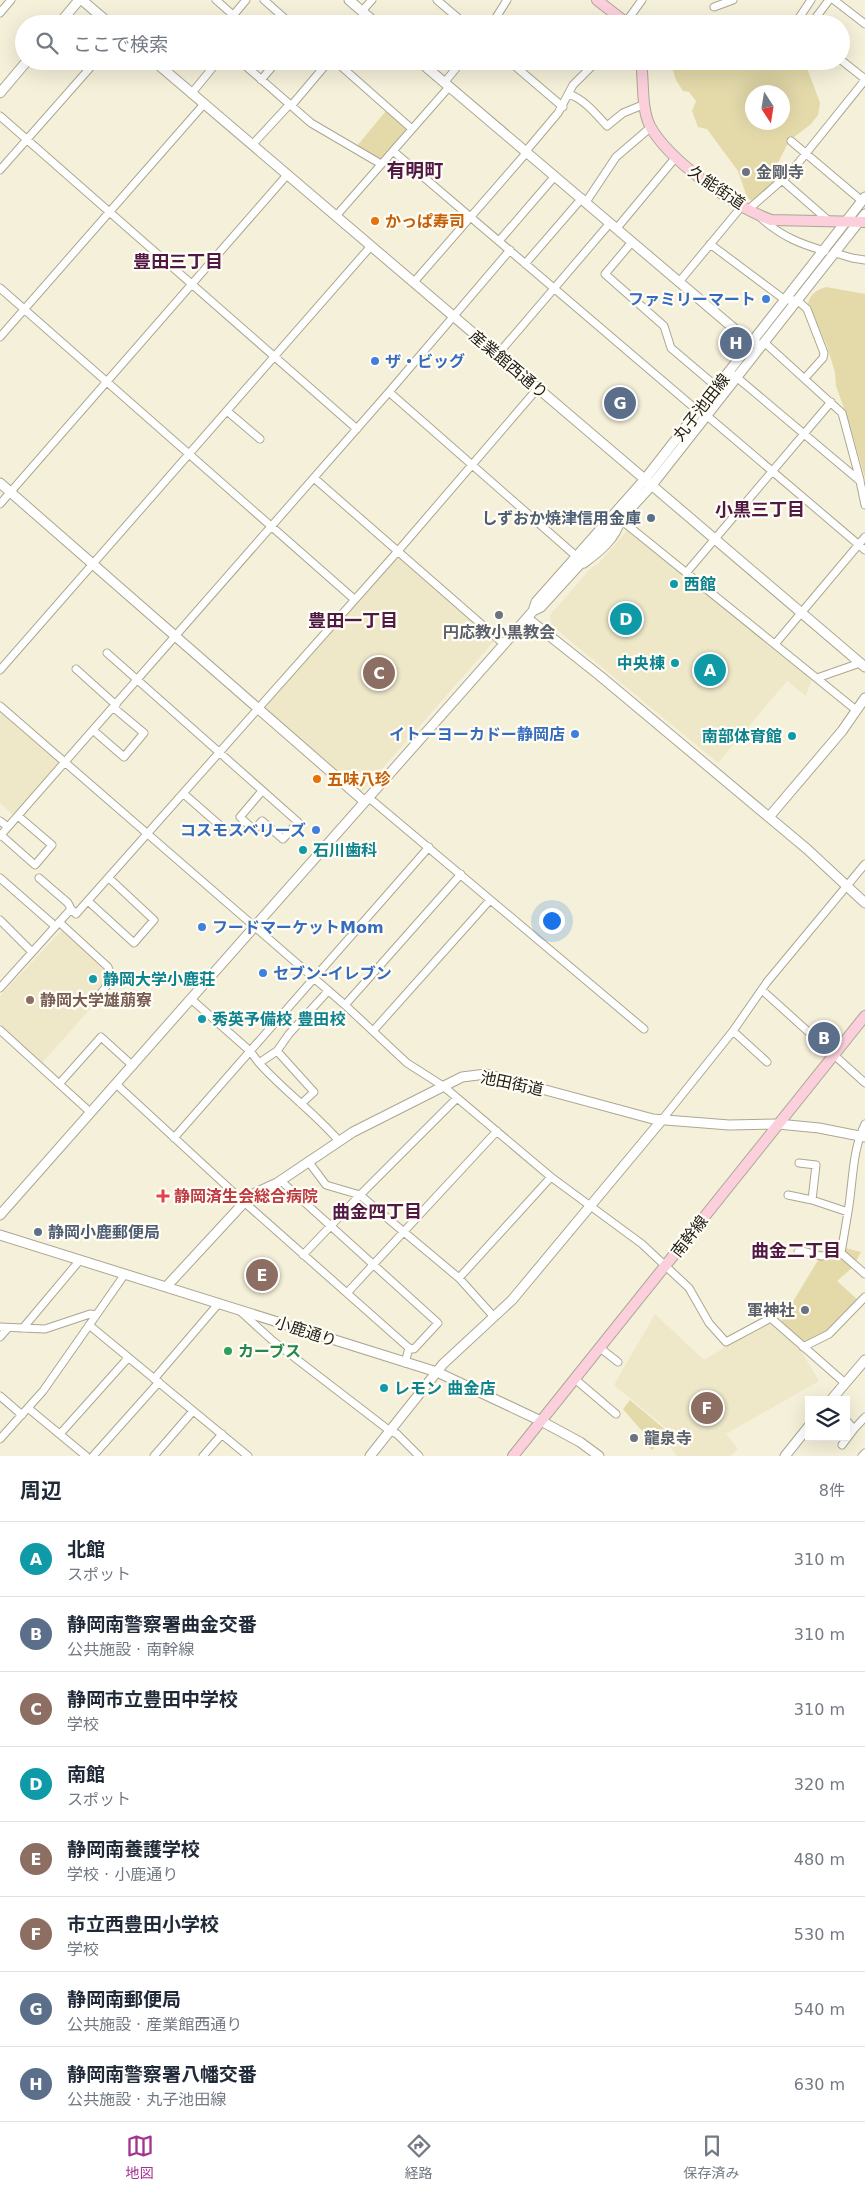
<!DOCTYPE html>
<html lang="ja">
<meta charset="utf-8">
<style>
body{margin:0;font-family:"DejaVu Sans","Noto Sans JP",sans-serif;background:#f6f6f7;color:#1f2937}
.controls{position:absolute;right:15px;bottom:15px;display:grid;overflow:hidden;border-radius:0px;box-shadow:0 5px 20px #0002}
.controls button{width:45px;height:45px;display:grid;place-items:center;padding:0;border:0;border-bottom:1px solid #e0e1e3;background:#fff;color:#1f2937;font:25px sans-serif}
.compass{position:absolute;left:745px;top:85px;width:45px;height:45px;border-radius:50%;background:#fff;box-shadow:0 5px 20px #0002;rotate:168deg}
.you{position:absolute;left:551px;top:920px;width:18px;height:18px;margin:-12px;border:4px solid #fff;border-radius:50%;background:#1a73e8;box-shadow:0 0 0 8px #1a73e833}
.badge{display:grid;place-items:center;width:32px;height:32px;border-radius:50%;background:#a4338f;color:#fff;font-size:16px;font-weight:700}
.pin{position:absolute;translate:-50% -50%;border:2px solid #fff;box-shadow:0 1px 5px #0006}
.list{margin:0;padding:0;list-style:none}
h2{display:flex;justify-content:space-between;align-items:center;height:65px;margin:0;padding:0 20px;font-size:21px}
h2 small{font-size:16px;font-weight:400;color:#747a83}
.list li{display:grid;grid-template-columns:32px 1fr auto;gap:15px;align-items:center;box-sizing:border-box;height:75px;padding:0 20px;border-top:1px solid #e0e1e3}
.list b{display:block;font-size:19px;white-space:nowrap}
.list p{margin:0;font-size:16px;white-space:nowrap;color:#747a83}
.list em{font-size:16px;font-style:normal;color:#747a83}
.icon{flex:none;width:28px;height:28px;fill:none;stroke:currentColor;stroke-width:2;stroke-linecap:round;stroke-linejoin:round}
.map{position:relative;flex:none;width:865px;height:1456px;overflow:hidden}
.search{position:absolute;background:#fff;box-shadow:0 5px 20px #0002;left:15px;right:15px;top:15px;height:55px;display:flex;align-items:center;gap:12px;box-sizing:border-box;padding:0 18px;border-radius:28px;color:#747a83;font-size:19px}
.sheet{height:665px;background:#fff}
nav{display:flex;justify-content:space-around;align-items:center;box-sizing:border-box;height:70px;border-top:1px solid #e0e1e3;background:#fff;font-size:14px;color:#747a83}
nav a{display:grid;justify-items:center;gap:2px}
nav .on{color:#a4338f}
.map>svg:first-child{display:block}
.built{fill:#eee8c9}
.green{fill:#e3d9a9;fill-rule:evenodd}
.lines{fill:none;stroke-linecap:round;stroke-linejoin:round}
.minor-casing{stroke:#aba791;stroke-width:9}
.tertiary-casing{stroke:#aba791;stroke-width:11}
.secondary-casing{stroke:#aba791;stroke-width:12}
.minor{stroke:#fff;stroke-width:7}
.tertiary{stroke:#fff;stroke-width:9}
.secondary{stroke:#fbd0dc;stroke-width:10}
.worship-dot{fill:#6b7280;stroke:#fffdf4;stroke-width:2}
.food-dot{fill:#e8710a;stroke:#fffdf4;stroke-width:2}
.shop-dot{fill:#3f7fe0;stroke:#fffdf4;stroke-width:2}
.service-dot{fill:#5c6f8a;stroke:#fffdf4;stroke-width:2}
.culture-dot{fill:#0f9aa8;stroke:#fffdf4;stroke-width:2}
.education-dot{fill:#8d6e63;stroke:#fffdf4;stroke-width:2}
.health-dot{fill:#e0444e;stroke:#fffdf4;stroke-width:2}
.leisure-dot{fill:#2e9e5b;stroke:#fffdf4;stroke-width:2}
.labels{text-anchor:middle;stroke-width:4.5;stroke-linejoin:round;paint-order:stroke}
.worship-label{font-size:16px;font-weight:bold;fill:#5b616d;stroke:#fffdf4;text-anchor:start}
.street-label{font-size:16px;fill:#222018;stroke:#fffdf4}
.food-label{font-size:16px;font-weight:bold;fill:#c56008;stroke:#fffdf4;text-anchor:start}
.shop-label{font-size:16px;font-weight:bold;fill:#366cbe;stroke:#fffdf4;text-anchor:end}
.service-label{font-size:16px;font-weight:bold;fill:#4e5e75;stroke:#fffdf4;text-anchor:end}
.culture-label{font-size:16px;font-weight:bold;fill:#0d838f;stroke:#fffdf4;text-anchor:start}
.education-label{font-size:16px;font-weight:bold;fill:#785e54;stroke:#fffdf4;text-anchor:start}
.health-label{font-size:16px;font-weight:bold;fill:#be3a42;stroke:#fffdf4;text-anchor:start}
.leisure-label{font-size:16px;font-weight:bold;fill:#27864d;stroke:#fffdf4;text-anchor:start}
.neighbourhood-label{font-size:18px;font-weight:bold;fill:#501945;stroke:#fffdf4}
.quarter-label{font-size:19px;font-weight:bold;fill:#501945;stroke:#fffdf4}
</style>
<div class="map">
<svg width="865" height="1456" viewBox="0 0 865 1456">
<rect width="100%" height="100%" fill="#f5f0d9"/>
<path class="built" d="M627,528L812,679L806,696L787,681L718,763L551,625L550,615L590,569L599,563L625,533Z
M398,555L495,640L361,793L263,707Z
M0,705L63,760L14,816L0,803Z
M65,927L121,975L40,1065L0,1028V996Z
M655,1314L704,1360L769,1321L800,1349L819,1381L726,1434L738,1449L730,1456H677L664,1440L671,1432L614,1385Z"/>
<path class="green" d="M670,61H801L800,69L807,68L820,103L818,115L811,124L789,141L774,171L775,182L751,201L747,197L738,171L707,129L698,127L692,111L696,101L689,92L683,91L676,80ZM752,92H782V122H752Z
M386,111L407,130L380,161L357,146Z
M826,287L865,294V478L849,422L836,386L835,372L827,346L808,303C811,293 817,290 826,287Z
M845,1248L861,1252L853,1267L837,1281L859,1301L829,1333L804,1344L780,1323L820,1257H842Z
M630,1400L668,1432L652,1450L643,1443L648,1438L623,1409Z"/>
<g class="lines">
<g class="minor-casing">
<path id="minor" d="M216,0L233,15
M264,0L291,24
M437,0L465,24
M834,0L865,24
M714,7L733,0
M362,11L372,0
M0,13L11,0
M626,22L642,0
M226,24L246,0
M492,24L507,0
M795,24L811,0
M811,24L829,0
M841,60L865,79
M240,61L311,123L381,164
M335,61L412,129
M509,61L563,107
M261,80L277,61
M444,83L462,61
M191,94L218,61
M569,94C585,100 596,114 607,126L623,113L645,104
M291,106L329,61
M0,116L357,429
M791,141L862,201
M252,145L289,105
M393,151L698,411
M526,151L558,113L573,85L597,61
M0,170L96,61
M782,180L829,221
M586,202L616,157L651,127
M749,209L791,172L865,80
M336,216L449,87
M761,218C781,236 800,244 825,251
M617,228L676,157
M499,241L555,176
M632,242L605,274L664,326L671,348L717,387
M710,244L785,300H797L807,309L824,353L823,358L805,378
M835,253L852,258L865,260
M525,264L582,198
M414,282L527,152
M679,282L742,206
M0,288L354,599
M0,337L204,104
M764,342L842,413L860,480
M498,354L610,223
M734,375L860,481L865,505
M389,392L576,556
M699,409L865,550
M227,411L260,439
M314,478L504,644
M0,504L287,175
M584,564C599,553 617,539 621,520L856,710
M686,573L831,402
M775,644L865,537
M107,653L298,822L283,839L262,821L254,830L240,817L262,791
M76,669L116,705
M0,670L371,246
M817,678L860,663
M0,706L345,1005L407,1063L443,1086L551,1177L642,1244L689,1288L709,1323L726,1342L769,1319H772L845,1383
M94,731L124,757L144,733L114,708
M184,794L225,830
M367,798L374,802L644,1029
M0,821L8,827
M1,835L35,865L52,845L18,816
M0,836L389,392L510,250
M0,878L55,926
M39,878L68,903L71,909
M88,901L134,943L154,920L109,878
M0,920L32,952
M59,922L108,967C114,983 102,991 92,1003
M0,988L71,909L76,914L398,551L538,388
M762,990L865,1083
M191,999L250,1051L259,1063L277,1051L289,1034L328,991
M345,1005L461,874
M0,1030L90,1112
M373,1031L490,900
M733,1031L767,1062
M277,1051L314,1092L301,1104
M259,1063C284,1091 314,1112 339,1141
M60,1083L101,1037L133,1066
M116,1084L244,1202L409,1348L405,1363
M661,1121L733,1031L767,982L865,864
M174,1138L429,847
M308,1161L326,1185L360,1195L374,1207L459,1278L494,1317
M799,1163L816,1165L812,1200
M281,1181L438,1323L414,1349L409,1348
M788,1195L812,1200L848,1212C853,1183 852,1150 865,1124
M798,1252L803,1251L821,1256L841,1253L865,1274
M841,1253L848,1212
M303,1255L360,1195L457,1098
M459,1278L551,1177
M347,1293L497,1131
M240,1311L273,1341L390,1431L397,1434L419,1456
M89,1325L248,1456
M0,1327L45,1329L90,1314L96,1315
M23,1328L80,1260
M0,1337L8,1328
M803,1347L829,1334L865,1297
M600,1348L618,1362
M154,1379L219,1303
M575,1379L616,1414
M0,1396L22,1415
M28,1408L86,1456
M854,1429L865,1417
M60,1434L128,1358
M0,1439L43,1391L125,1274
M842,1445L854,1429L846,1420
M93,1456L159,1382
M154,1456L193,1411
M203,1456L222,1434
M862,1456L865,1453"/>
</g>
<g class="tertiary-casing">
<path id="tertiary" d="M82,0L110,24
M349,0L377,24
M59,24L79,0
M154,61L865,667
M419,61L751,343H756
M0,93L27,61
M0,483L364,801
M533,611L541,607L652,485L865,214
M527,618L599,675L807,849L865,903
M769,817L842,731L865,698
M0,1215L520,626L533,611L536,602L645,479L865,197
M0,1235L437,1372L541,1421L580,1442L599,1456
M166,1287L251,1195L277,1183L353,1132L462,1077L486,1074L653,1119L729,1125L778,1124L819,1128L865,1137
M831,1400L865,1360
M370,1456L443,1364L512,1300L661,1121
M785,1456L809,1426"/>
</g>
<g class="secondary-casing">
<path id="secondary" d="M597,0L628,24
M641,61C644,82 641,108 650,126C669,161 735,207 771,220L865,222
M513,1456L865,1016"/>
</g>
<use href="#minor" class="minor"/>
<use href="#tertiary" class="tertiary"/>
<use href="#secondary" class="secondary"/>
</g>
<g class="worship-dot">
<circle cx="746" cy="172" r="5"/>
<circle cx="499" cy="615" r="5"/>
<circle cx="805" cy="1310" r="5"/>
<circle cx="634" cy="1438" r="5"/>
</g>
<g class="food-dot">
<circle cx="375" cy="221" r="5"/>
<circle cx="317" cy="779" r="5"/>
</g>
<g class="shop-dot">
<circle cx="766" cy="299" r="5"/>
<circle cx="375" cy="361" r="5"/>
<circle cx="575" cy="734" r="5"/>
<circle cx="316" cy="830" r="5"/>
<circle cx="202" cy="927" r="5"/>
<circle cx="263" cy="973" r="5"/>
</g>
<g class="service-dot">
<circle cx="651" cy="518" r="5"/>
<circle cx="38" cy="1232" r="5"/>
</g>
<g class="culture-dot">
<circle cx="674" cy="584" r="5"/>
<circle cx="675" cy="663" r="5"/>
<circle cx="792" cy="736" r="5"/>
<circle cx="303" cy="850" r="5"/>
<circle cx="93" cy="979" r="5"/>
<circle cx="202" cy="1019" r="5"/>
<circle cx="384" cy="1388" r="5"/>
</g>
<circle class="education-dot" cx="30" cy="1000" r="5"/>
<path class="health-dot" d="M160.5 1188.5h5v5h5v5h-5v5h-5v-5h-5v-5h5z"/>
<circle class="leisure-dot" cx="228" cy="1351" r="5"/>
<g class="labels">
<g class="worship-label">
<text x="756" y="178">金剛寺</text>
<text x="499" y="638" text-anchor="middle">円応教小黒教会</text>
<text x="795" y="1316" text-anchor="end">軍神社</text>
<text x="644" y="1444">龍泉寺</text>
</g>
<g class="street-label">
<text transform="translate(717 187) rotate(34)" y="6">久能街道</text>
<text transform="translate(509 364) rotate(40)" y="6">産業館西通り</text>
<text transform="translate(701 407) rotate(-52)" y="6">丸子池田線</text>
<text transform="translate(512 1083) rotate(12)" y="6">池田街道</text>
<text transform="translate(689 1236) rotate(-52)" y="6">南幹線</text>
<text transform="translate(306 1331) rotate(18)" y="6">小鹿通り</text>
</g>
<g class="food-label">
<text x="385" y="227">かっぱ寿司</text>
<text x="327" y="785">五味八珍</text>
</g>
<g class="shop-label">
<text x="756" y="305">ファミリーマート</text>
<text x="385" y="367" text-anchor="start">ザ・ビッグ</text>
<text x="565" y="740">イトーヨーカドー静岡店</text>
<text x="306" y="836">コスモスベリーズ</text>
<text x="212" y="933" text-anchor="start">フードマーケットMom</text>
<text x="273" y="979" text-anchor="start">セブン-イレブン</text>
</g>
<g class="service-label">
<text x="641" y="524">しずおか焼津信用金庫</text>
<text x="48" y="1238" text-anchor="start">静岡小鹿郵便局</text>
</g>
<g class="culture-label">
<text x="684" y="590">西館</text>
<text x="665" y="669" text-anchor="end">中央棟</text>
<text x="782" y="742" text-anchor="end">南部体育館</text>
<text x="313" y="856">石川歯科</text>
<text x="103" y="985">静岡大学小鹿荘</text>
<text x="212" y="1025">秀英予備校 豊田校</text>
<text x="394" y="1394">レモン 曲金店</text>
</g>
<g class="education-label">
<text x="40" y="1006">静岡大学雄萠寮</text>
</g>
<g class="health-label">
<text x="174" y="1202">静岡済生会総合病院</text>
</g>
<g class="leisure-label">
<text x="238" y="1357">カーブス</text>
</g>
<g class="neighbourhood-label">
<text x="178" y="268">豊田三丁目</text>
<text x="760" y="516">小黒三丁目</text>
<text x="353" y="627">豊田一丁目</text>
<text x="377" y="1218">曲金四丁目</text>
<text x="796" y="1257">曲金二丁目</text>
</g>
<g class="quarter-label">
<text x="415" y="177">有明町</text>
</g>
</g>
</svg>
<div class="controls">
<button><svg class="icon" aria-label="layers" viewBox="0 0 24 24"><path d="M12 4l9 5-9 5-9-5zM3 14l9 5 9-5"/></svg></button>
</div>
<svg class="compass" viewBox="-18 -18 36 36"><path d="M0-13l5 13h-10z" fill="#e53935"/><path d="M0 13l5-13h-10z" fill="#747a83"/></svg>
<div class="you"></div>
<div class="pin badge" style="left:710px;top:670px;background:#0f9aa8">A</div>
<div class="pin badge" style="left:824px;top:1038px;background:#5c6f8a">B</div>
<div class="pin badge" style="left:379px;top:673px;background:#8d6e63">C</div>
<div class="pin badge" style="left:626px;top:619px;background:#0f9aa8">D</div>
<div class="pin badge" style="left:262px;top:1275px;background:#8d6e63">E</div>
<div class="pin badge" style="left:707px;top:1408px;background:#8d6e63">F</div>
<div class="pin badge" style="left:620px;top:403px;background:#5c6f8a">G</div>
<div class="pin badge" style="left:736px;top:343px;background:#5c6f8a">H</div>
<div class="search"><svg class="icon" aria-label="search" viewBox="0 0 24 24"><circle cx="10" cy="10" r="6"/><path d="M15 15l6 6"/></svg>ここで検索</div>
</div>
<section class="sheet">
<h2>周辺<small>8件</small></h2>
<ul class="list">
<li><span class="badge" style="background:#0f9aa8">A</span><div><b>北館</b><p>スポット</p></div><em>310 m</em></li>
<li><span class="badge" style="background:#5c6f8a">B</span><div><b>静岡南警察署曲金交番</b><p>公共施設 · 南幹線</p></div><em>310 m</em></li>
<li><span class="badge" style="background:#8d6e63">C</span><div><b>静岡市立豊田中学校</b><p>学校</p></div><em>310 m</em></li>
<li><span class="badge" style="background:#0f9aa8">D</span><div><b>南館</b><p>スポット</p></div><em>320 m</em></li>
<li><span class="badge" style="background:#8d6e63">E</span><div><b>静岡南養護学校</b><p>学校 · 小鹿通り</p></div><em>480 m</em></li>
<li><span class="badge" style="background:#8d6e63">F</span><div><b>市立西豊田小学校</b><p>学校</p></div><em>530 m</em></li>
<li><span class="badge" style="background:#5c6f8a">G</span><div><b>静岡南郵便局</b><p>公共施設 · 産業館西通り</p></div><em>540 m</em></li>
<li><span class="badge" style="background:#5c6f8a">H</span><div><b>静岡南警察署八幡交番</b><p>公共施設 · 丸子池田線</p></div><em>630 m</em></li>
</ul>
</section>
<nav>
<a class="on"><svg class="icon" aria-label="map" viewBox="0 0 24 24"><path d="M3 6l6-2 6 2 6-2v14l-6 2-6-2-6 2zM9 4v14M15 6v14"/></svg>地図</a>
<a><svg class="icon" aria-label="directions" viewBox="0 0 24 24"><path d="M12 3l9 9-9 9-9-9zM9 14v-3h6M13 9l2 2-2 2"/></svg>経路</a>
<a><svg class="icon" aria-label="saved" viewBox="0 0 24 24"><path d="M7 4h10v16l-5-4-5 4z"/></svg>保存済み</a>
</nav>
